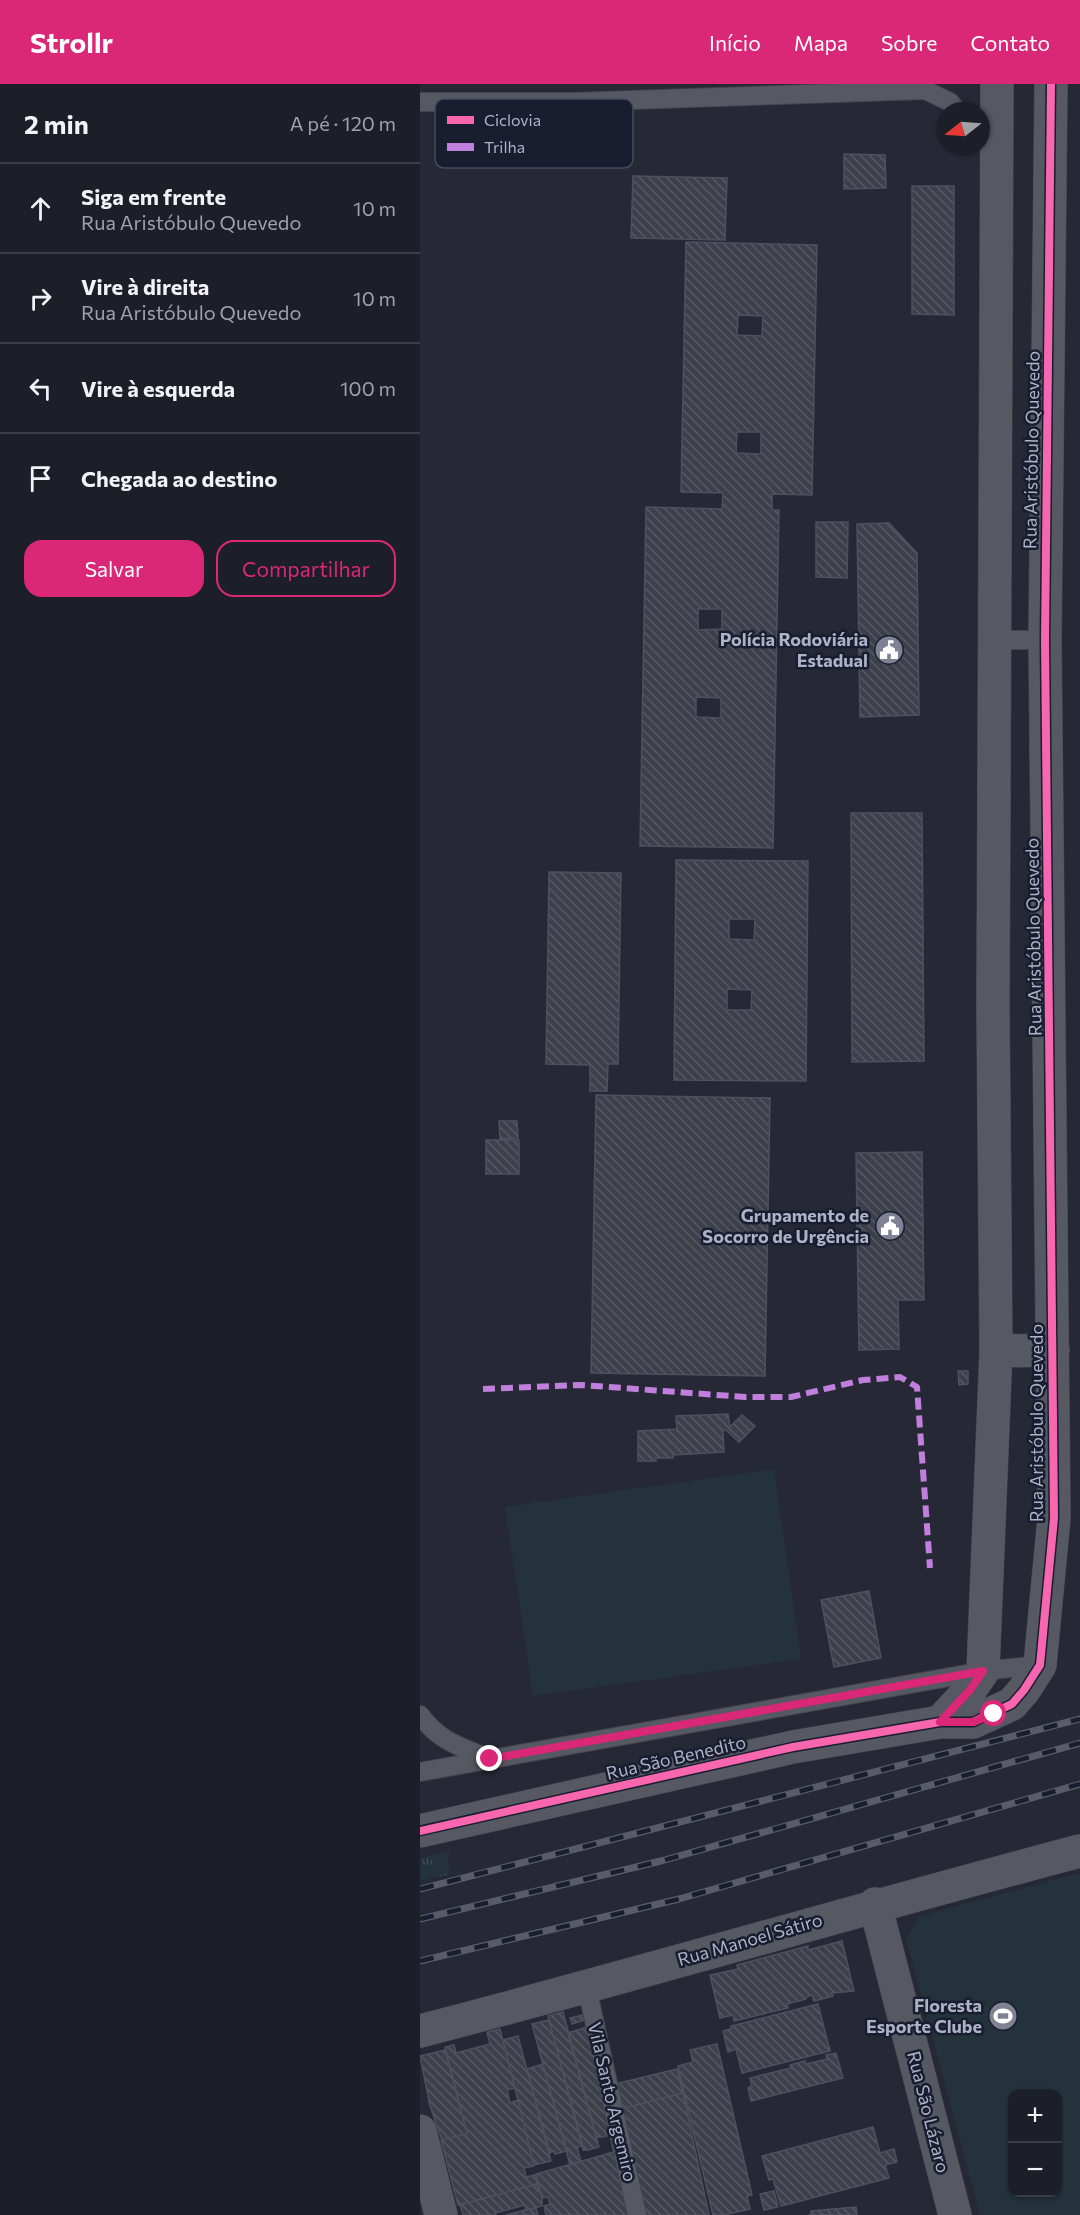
<!DOCTYPE html>
<html lang="pt">
<meta charset="utf-8">
<style>
body{margin:0;font-family:Commissioner,sans-serif;background:#292c34;color:#f1f3f6}
.controls{position:absolute;right:18px;bottom:18px;display:grid;overflow:hidden;border-radius:12px;box-shadow:0 2px 4px #0004}
.controls button{width:54px;height:54px;display:grid;place-items:center;padding:0;border:0;border-bottom:2px solid #3a3d45;background:#1c1f28;color:#f1f3f6;font:30px sans-serif}
.compass{position:absolute;left:516px;top:18px;width:54px;height:54px;border-radius:50%;background:#1c1f28;box-shadow:0 2px 4px #0004;rotate:253deg}
.stop{position:absolute;width:18px;height:18px;margin:-14px;border:4px solid #db2777;border-radius:50%;background:#fff}
.stop.end{background:#db2777;border-color:#fff;box-shadow:0 2px 6px #0008}
.list{margin:0;padding:0;list-style:none}
h2{display:flex;justify-content:space-between;align-items:center;height:78px;margin:0;padding:0 24px;font-size:26px}
h2 small{font-size:20px;font-weight:400;color:#a0a2a8}
.list li{display:grid;grid-template-columns:39px 1fr auto;gap:18px;align-items:center;box-sizing:border-box;height:90px;padding:0 24px;border-top:2px solid #3a3d45}
.list b{display:block;font-size:22px;white-space:nowrap}
.list p{margin:0;font-size:20px;white-space:nowrap;color:#a0a2a8}
.list em{font-size:20px;font-style:normal;color:#a0a2a8}
.actions{display:flex;gap:12px;padding:18px 24px}
.actions a{flex:1;padding:14px 0;border:2px solid #db2777;border-radius:18px;text-align:center;font-size:21px;color:#db2777}
.actions .main{background:#db2777;color:#fff}
.icon{flex:none;width:33px;height:33px;fill:none;stroke:currentColor;stroke-width:2;stroke-linecap:round;stroke-linejoin:round}
.map{position:relative;flex:none;width:660px;height:2131px;overflow:hidden}
header{display:flex;align-items:center;gap:36px;box-sizing:border-box;height:84px;padding:0 30px;background:#db2777;color:#fff}
header strong{font-size:28px}
nav{display:flex;gap:33px;margin-inline-start:auto;font-size:21px}
main{display:flex}
aside{flex:1;background:#1c1f28}
.map>svg:first-child{display:block}
.grass{fill:url(#grass-tufts)}
.garden{fill:#23323b;fill-rule:evenodd}
.building{fill:url(#building-back-hatch);stroke:#4d505d;stroke-width:1.5;fill-rule:evenodd}
.lines{fill:none;stroke-linecap:round;stroke-linejoin:round}
.lane-casing{stroke:#42444e;stroke-width:20}
.street-casing{stroke:#42444e;stroke-width:34}
.lane{stroke:#565862;stroke-width:18}
.street{stroke:#565862;stroke-width:33}
.rail-casing{stroke:#595c66;stroke-width:7}
.rail{stroke:#191d30;stroke-width:4.5;stroke-dasharray:14;stroke-linecap:butt}
.quiet{stroke:#c07fdc;stroke-width:6;stroke-dasharray:12 6;stroke-linecap:butt}
.cycleway-casing{stroke:#191d30;stroke-width:11}
.cycleway{stroke:#f766af;stroke-width:8}
.route{stroke:#db2777;stroke-width:8}
.labels{text-anchor:middle;stroke-width:5;stroke-linejoin:round;paint-order:stroke}
.street-label{font-size:18px;fill:#aeb2c7;stroke:#191d30}
.poi-label{font-size:18px;font-weight:bold;fill:#aeb2c7;stroke:#191d30;text-anchor:end}
.key{fill:#191d30;stroke:#464a5d;stroke-width:1.5}
.key-label{font-size:16px;fill:#aeb2c7}
</style>
<header>
<strong>Strollr</strong>
<nav><a>Início</a><a>Mapa</a><a>Sobre</a><a>Contato</a></nav>
</header>
<main>
<aside>
<h2>2 min<small>A pé · 120 m</small></h2>
<ul class="list">
<li><svg class="icon" aria-label="ahead" viewBox="0 0 24 24"><path d="M12 20V5M6 11l6-6 6 6"/></svg><div><b>Siga em frente</b><p>Rua Aristóbulo Quevedo</p></div><em>10 m</em></li>
<li><svg class="icon" aria-label="right" viewBox="0 0 24 24"><path d="M7 20v-9h11M14 6l5 5-5 5"/></svg><div><b>Vire à direita</b><p>Rua Aristóbulo Quevedo</p></div><em>10 m</em></li>
<li><svg class="icon" aria-label="left" viewBox="0 0 24 24"><path d="M17 20v-9H6M10 6l-5 5 5 5"/></svg><div><b>Vire à esquerda</b></div><em>100 m</em></li>
<li><svg class="icon" aria-label="arrive" viewBox="0 0 24 24"><path d="M6 21V4h12l-3 4 3 4H6"/></svg><div><b>Chegada ao destino</b></div></li>
</ul>
<div class="actions"><a class="main">Salvar</a><a>Compartilhar</a></div>
</aside>
<div class="map">
<svg width="660" height="2131" viewBox="0 0 660 2131">
<defs>
<pattern id="grass-tufts" width="24" height="20" patternUnits="userSpaceOnUse" patternTransform="scale(1.5)"><rect width="24" height="20" fill="#23323b"/><path d="M3 7l-1-3M5 7V3M7 7l1-3M15 17l-1-3M17 17v-4M19 17l1-3" fill="none" stroke="#404d56"/></pattern>
<pattern id="building-back-hatch" width="6" height="6" patternUnits="userSpaceOnUse" patternTransform="scale(1.5)"><rect width="6" height="6" fill="#3d404b"/><path d="M-1 5l2 2M0 0l6 6M5-1l2 2" fill="none" stroke="#565963"/></pattern>
</defs>
<rect width="100%" height="100%" fill="#262935"/>
<path class="grass" d="M31,1767L28,1776L30,1790L0,1797V1774Z"/>
<path class="garden" d="M354,1385L381,1575L113,1612L85,1423Z
M660,1789V2131H560L486,1854L500,1832ZM592,2010H638V2108H592Z"/>
<path class="building" d="M424,70L465,71L466,104L424,105Z
M213,92L307,94L305,156L211,154Z
M492,102H534V231L492,230Z
M266,158L397,161L392,411L352,410V426H359L353,764L220,762L226,423L302,425L303,409L261,408ZM318,231L343,232L342,252L317,251ZM317,348H341V370L316,369ZM278,525H302V545L278,546ZM276,613L301,614V634L276,633Z
M396,438H428L427,494L396,493Z
M469,439L497,469L499,631L440,633L437,440Z
M431,729H502L504,977L432,978Z
M256,776L388,777L386,997L254,996ZM309,835H335L334,856L309,855ZM307,905L332,906L331,926H307Z
M129,788L201,789L198,980H188L187,1007H170V981L126,980Z
M176,1011L350,1014L345,1292L171,1289Z
M79,1037H97L98,1054L80,1055Z
M66,1056H99V1090H66Z
M502,1068L504,1216H478L479,1265L439,1266L436,1069Z
M538,1287H548V1300L539,1301Z
M308,1330L310,1343L322,1331L335,1342L319,1358L306,1346L303,1347L304,1368L253,1371V1374H236V1377H218V1347L257,1345L256,1332Z
M449,1507L461,1574L414,1583L401,1516Z
M422,1857L434,1907L411,1909L413,1912L394,1917L392,1911L386,1913V1915L367,1920L368,1924L314,1937L313,1931L300,1934L290,1891L318,1885L317,1881L388,1862V1866Z
M398,1920L410,1967L322,1989L316,1965L308,1968L303,1947L311,1945V1942Z
M143,1928L179,2063L168,2066H163L128,1932Z
M163,1931L165,1936L152,1940L150,1934Z
M129,1936L163,2062L157,2063L161,2078L150,2081L112,1940Z
M167,1943L194,2050L182,2053H176L148,1949Z
M80,1945L95,2004L87,2006L90,2019L98,2016L114,2082L104,2084L106,2093L115,2091L117,2100L38,2121L21,2056L47,2050L25,1963L34,1961L36,1969L70,1960L67,1948Z
M98,1952L131,2077L114,2081L83,1956Z
M297,1960L332,2111L327,2112L330,2125L305,2131H293L258,1982L273,1978L270,1966Z
M25,1966L47,2050L22,2056L10,2022L0,1972Z
M416,1969L423,1994L331,2017L328,2004L332,2002L330,1994L371,1984L370,1981L385,1977L386,1980L407,1975L406,1971Z
M123,1980L147,2067L135,2070L134,2067L130,2069L107,1985Z
M257,1985L263,2009L201,2025L195,2000Z
M263,2009L289,2131H226L201,2025Z
M453,2043L460,2069L474,2065L477,2078L465,2081L469,2094L361,2122L353,2095L349,2096L342,2072Z
M194,2068L210,2131H126L124,2122L130,2120L128,2113L122,2114L116,2090Z
M116,2100L122,2110V2122L106,2126L105,2121L75,2129L76,2131H43L40,2121Z
M354,2107L358,2123L344,2126L340,2110Z
M436,2123L437,2131H388H391V2127Z
M116,2124L118,2131H86L109,2125Z"/>
<g class="lines">
<g class="lane-casing">
<path id="lane" d="M0,18H153L505,6L530,18L537,27
M576,556H625
M0,1631C21,1659 40,1662 70,1675
M0,1688L563,1587L620,1581
M167,1904L217,2131"/>
</g>
<g class="street-casing">
<path id="street" d="M576,1267L633,1266
M520,1638L550,1606L563,1587L576,1267L573,922L577,0
M0,1747L373,1663L520,1638H553L592,1620L604,1606L620,1581L634,1434L625,556L631,0
M455,1820L535,2131
M0,1947C221,1890 439,1825 660,1767
M0,2047L21,2131"/>
</g>
<use href="#lane" class="lane"/>
<use href="#street" class="street"/>
<g class="rail-casing">
<path id="rail" d="M0,1805L660,1635
M0,1835L241,1777L660,1659
M0,1877L259,1815L660,1700"/>
</g>
<use href="#rail" class="rail"/>
<path class="quiet" d="M63,1305L162,1301L325,1313H371L443,1296L480,1293L497,1303L510,1484"/>
<g class="cycleway-casing">
<path id="cycleway" d="M0,1747L373,1663L520,1638H553L592,1620L604,1606L620,1581L634,1434L625,556L631,0"/>
</g>
<use href="#cycleway" class="cycleway"/>
</g>
<g class="lines">
<path class="route" d="M70,1675L563,1587L550,1606L520,1638H553L574,1630"/>
</g>
<defs>
<g id="civic-disc" transform="scale(1.5)"><circle r="9.5" fill="#7e8294" stroke="#191d30"/><path d="M-.6-6.5H3V-4.5H.6V-3L4-1V1h2V6H-6V1h2V-1L-.6-3ZM-1.2 2.5V6h2.4V2.5Z" fill="#fff"/></g>
<g id="stadium-disc" transform="scale(1.5)"><circle r="9.5" fill="#7e8294" stroke="#191d30"/><path d="M0-5a6.5 5 0 1 0 0 10a6.5 5 0 1 0 0-10ZM-3.5-1.8h7v3.6h-7Z" fill="#fff"/></g>
</defs>
<g fill-rule="evenodd">
<use href="#civic-disc" x="469" y="566"/>
<use href="#civic-disc" x="470" y="1142"/>
<use href="#stadium-disc" x="583" y="1932"/>
</g>
<g class="labels">
<g class="street-label">
<text transform="translate(612 366) rotate(-89)" y="6">Rua Aristóbulo Quevedo</text>
<text transform="translate(614 853) rotate(-91)" y="6">Rua Aristóbulo Quevedo</text>
<text transform="translate(617 1339) rotate(-90)" y="6">Rua Aristóbulo Quevedo</text>
<text transform="translate(256 1674) rotate(-13)" y="6">Rua São Benedito</text>
<text transform="translate(330 1856) rotate(-16)" y="6">Rua Manoel Sátiro</text>
<text transform="translate(192 2018) rotate(77)" y="6">Vila Santo Argemiro</text>
<text transform="translate(508 2028) rotate(76)" y="6">Rua São Lázaro</text>
</g>
<g class="poi-label">
<text x="448" y="562">Polícia Rodoviária<tspan x="448" dy="21">Estadual</tspan></text>
<text x="449" y="1138">Grupamento de<tspan x="449" dy="21">Socorro de Urgência</tspan></text>
<text x="562" y="1928">Floresta<tspan x="562" dy="21">Esporte Clube</tspan></text>
</g>
</g>
<rect x="15" y="15" width="198" height="69" rx="9" class="key"/>
<rect x="27" y="32" width="27" height="8" fill="#f766af"/>
<rect x="27" y="59" width="27" height="8" fill="#c07fdc"/>
<g class="key-label">
<text x="64" y="42">Ciclovia</text>
<text x="64" y="69">Trilha</text>
</g>
</svg>
<div class="controls">
<button>+</button>
<button>−</button>
</div>
<svg class="compass" viewBox="-18 -18 36 36"><path d="M0-13l5 13h-10z" fill="#e53935"/><path d="M0 13l5-13h-10z" fill="#a0a2a8"/></svg>
<div class="stop" style="left:574px;top:1630px"></div>
<div class="stop end" style="left:70px;top:1675px"></div>
</div>
</main>
